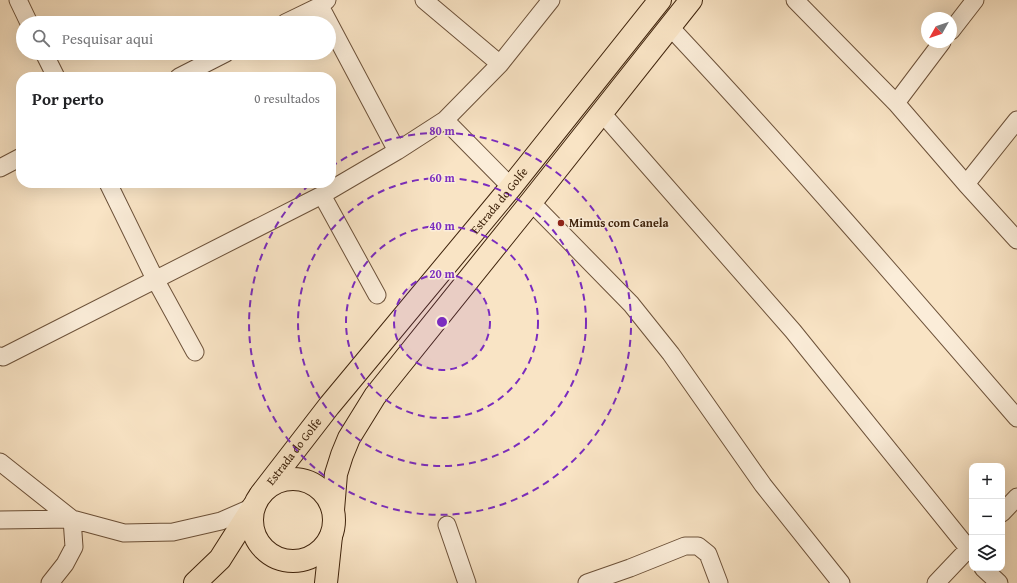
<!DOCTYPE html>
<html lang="pt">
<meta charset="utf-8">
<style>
body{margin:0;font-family:"Gentium Book Plus",serif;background:#f6f6f6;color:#202124}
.controls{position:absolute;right:12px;bottom:12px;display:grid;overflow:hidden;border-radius:8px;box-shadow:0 4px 16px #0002}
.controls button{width:36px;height:36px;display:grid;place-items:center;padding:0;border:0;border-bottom:1px solid #e0e0e0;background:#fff;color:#202124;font:20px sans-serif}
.compass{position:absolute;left:921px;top:12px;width:36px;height:36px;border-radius:50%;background:#fff;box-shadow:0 4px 16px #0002;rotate:230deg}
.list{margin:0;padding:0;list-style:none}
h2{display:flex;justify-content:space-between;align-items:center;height:52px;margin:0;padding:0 16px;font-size:17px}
h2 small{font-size:13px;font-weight:400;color:#757577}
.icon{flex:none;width:22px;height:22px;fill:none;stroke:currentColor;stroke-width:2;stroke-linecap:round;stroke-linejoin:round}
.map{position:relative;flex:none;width:1017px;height:583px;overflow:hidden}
.search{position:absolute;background:#fff;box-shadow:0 4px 16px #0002;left:16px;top:16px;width:320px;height:44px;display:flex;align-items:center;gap:10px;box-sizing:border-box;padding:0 14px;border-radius:22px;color:#757577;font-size:15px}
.panel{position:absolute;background:#fff;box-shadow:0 4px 16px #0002;left:16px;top:72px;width:320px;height:116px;border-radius:16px}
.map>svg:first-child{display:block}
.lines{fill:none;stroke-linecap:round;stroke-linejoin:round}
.minor-casing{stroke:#6d523a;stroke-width:19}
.highway-casing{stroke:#3e220b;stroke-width:24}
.minor{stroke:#fbedd9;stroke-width:17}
.highway{stroke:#f9e4c5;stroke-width:22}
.ring{fill:none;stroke:#7b2cbf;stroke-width:2;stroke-dasharray:7 5}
.poi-dot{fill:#8f2418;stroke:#fbedd9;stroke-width:1.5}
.labels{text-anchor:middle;stroke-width:3;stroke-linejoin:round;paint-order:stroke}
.street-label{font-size:12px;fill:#3e220b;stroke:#fbedd9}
.poi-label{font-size:12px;font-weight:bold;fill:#3e220b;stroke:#fbedd9;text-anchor:start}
.centre{fill:#7b2cbf;stroke:#fbedd9;stroke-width:2}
.ring-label{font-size:12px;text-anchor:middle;font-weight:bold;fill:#7b2cbf;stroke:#fbedd9;stroke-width:3;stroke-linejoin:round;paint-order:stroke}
</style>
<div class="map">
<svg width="1017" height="583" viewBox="0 0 1017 583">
<rect width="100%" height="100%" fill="#f9e4c5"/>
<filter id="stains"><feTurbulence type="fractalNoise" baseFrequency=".005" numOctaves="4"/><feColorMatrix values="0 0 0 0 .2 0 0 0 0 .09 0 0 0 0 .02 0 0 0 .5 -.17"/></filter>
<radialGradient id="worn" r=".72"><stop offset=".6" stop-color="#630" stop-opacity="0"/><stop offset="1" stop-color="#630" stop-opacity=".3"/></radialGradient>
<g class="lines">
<g class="minor-casing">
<path id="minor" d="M18,0L29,23
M424,0L500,64
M795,0L896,103L966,184L1017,240
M320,6L397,151
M285,23L320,6L327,0
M670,27C789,154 903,286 1017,418
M951,31L975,0
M44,53L56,77
M179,77L226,53
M896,103L942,42
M601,112L793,331L972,553
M445,120L511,187
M0,168L21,157
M108,183L155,279L195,352
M966,184L1017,120
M322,195L377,295
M531,202L631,304L671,354L763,485L841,583
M0,356L3,357L322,195L397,151L445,120L500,64L551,0
M0,462L72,519L74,547L65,564L50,583
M1002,513L1017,497
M0,520L72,519L124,533L173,532L221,521L253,507
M447,525L467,583
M983,568L999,583
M587,583L630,568L685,546H698L708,554L719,583
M936,583L972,545"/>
</g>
<g class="highway-casing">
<g id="highway">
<circle cx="293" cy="520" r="41"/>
<path id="s1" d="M261,494L329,406L511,187L660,0"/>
<path d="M333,510L336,474L342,455L349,438L375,396L531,202L691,0"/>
<path d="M195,583L220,559L253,507"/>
<path d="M326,583L331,536"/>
</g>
</g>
<use href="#minor" class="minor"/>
<use href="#highway" class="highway"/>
</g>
<circle cx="442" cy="322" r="48" fill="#7b2cbf" fill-opacity=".12"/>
<g class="ring">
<circle cx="442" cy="322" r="48"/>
<circle cx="442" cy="322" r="96"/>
<circle cx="442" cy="322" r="144"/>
<path d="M331 167A191 191 0 1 1 311 183"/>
</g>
<circle class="poi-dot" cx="561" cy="223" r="4"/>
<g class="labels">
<g class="street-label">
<text dy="4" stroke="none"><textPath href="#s1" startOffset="378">Estrada do Golfe</textPath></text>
<text dy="4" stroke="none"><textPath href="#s1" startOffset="54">Estrada do Golfe</textPath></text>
</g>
<g class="poi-label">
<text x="569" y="227">Mimus com Canela</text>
</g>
</g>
<circle cx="442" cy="322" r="6" class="centre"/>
<g class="ring-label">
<text x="442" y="135">80 m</text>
<text x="442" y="182">60 m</text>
<text x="442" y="230">40 m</text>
<text x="442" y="278">20 m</text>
</g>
<rect width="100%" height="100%" filter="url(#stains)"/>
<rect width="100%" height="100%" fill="url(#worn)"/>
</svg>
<div class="controls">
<button>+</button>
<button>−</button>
<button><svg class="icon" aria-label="layers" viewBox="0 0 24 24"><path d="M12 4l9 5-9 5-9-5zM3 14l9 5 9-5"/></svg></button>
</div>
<svg class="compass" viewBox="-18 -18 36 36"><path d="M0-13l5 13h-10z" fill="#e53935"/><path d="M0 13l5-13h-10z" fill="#757577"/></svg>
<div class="search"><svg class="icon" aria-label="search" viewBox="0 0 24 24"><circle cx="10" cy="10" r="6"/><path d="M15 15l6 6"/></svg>Pesquisar aqui</div>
<section class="panel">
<h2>Por perto<small>0 resultados</small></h2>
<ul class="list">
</ul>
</section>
</div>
